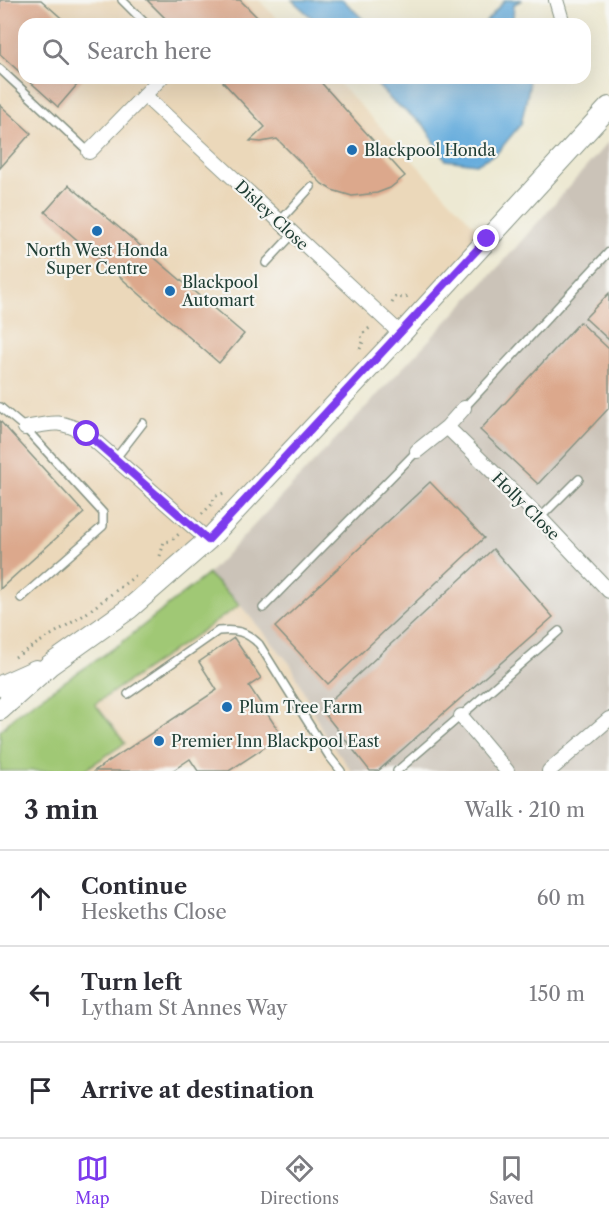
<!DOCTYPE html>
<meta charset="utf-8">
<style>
body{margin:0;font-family:"Libre Caslon Text",serif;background:#f7f7f7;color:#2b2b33}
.stop{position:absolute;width:18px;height:18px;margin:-14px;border:4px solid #7c3aed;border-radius:50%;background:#fff}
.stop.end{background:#7c3aed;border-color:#fff;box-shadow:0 2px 6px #0008}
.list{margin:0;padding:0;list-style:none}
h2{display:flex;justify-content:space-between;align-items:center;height:78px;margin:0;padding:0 24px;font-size:26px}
h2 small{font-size:20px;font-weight:400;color:#7c7c81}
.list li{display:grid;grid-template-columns:39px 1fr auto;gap:18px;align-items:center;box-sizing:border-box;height:96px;padding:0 24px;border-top:2px solid #e1e1e2}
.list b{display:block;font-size:22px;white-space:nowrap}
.list p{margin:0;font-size:20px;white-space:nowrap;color:#7c7c81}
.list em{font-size:20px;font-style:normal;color:#7c7c81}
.icon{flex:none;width:33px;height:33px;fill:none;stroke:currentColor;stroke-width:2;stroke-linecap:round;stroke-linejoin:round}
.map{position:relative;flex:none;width:609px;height:771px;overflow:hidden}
.search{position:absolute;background:#fff;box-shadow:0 6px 24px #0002;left:18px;right:18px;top:18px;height:66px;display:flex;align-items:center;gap:15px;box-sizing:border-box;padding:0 21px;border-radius:18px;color:#7c7c81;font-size:22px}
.sheet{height:366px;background:#fff}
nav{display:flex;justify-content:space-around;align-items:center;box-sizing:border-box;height:84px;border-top:2px solid #e1e1e2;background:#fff;font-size:16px;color:#7c7c81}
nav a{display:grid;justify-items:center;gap:3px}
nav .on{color:#7c3aed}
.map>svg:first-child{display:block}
.built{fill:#ebd8ba}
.industrial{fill:#cbc3b8}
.green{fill:#a0c874;stroke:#608254;stroke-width:1.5}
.water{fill:#67addd;stroke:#437588;stroke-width:1.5}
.building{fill:#dca88c}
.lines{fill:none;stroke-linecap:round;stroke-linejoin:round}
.service-casing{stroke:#869384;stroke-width:10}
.minor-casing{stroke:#869384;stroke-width:16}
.secondary-casing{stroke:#869384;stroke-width:22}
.path{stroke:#869384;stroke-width:3;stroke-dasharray:1.5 4.5;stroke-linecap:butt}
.service{stroke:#fff;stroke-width:7}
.minor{stroke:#fff;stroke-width:14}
.secondary{stroke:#fff;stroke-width:20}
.route{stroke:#7c3aed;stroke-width:8}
.poi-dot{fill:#1f6fb2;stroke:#f6f6f2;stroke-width:2}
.labels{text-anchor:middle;stroke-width:4.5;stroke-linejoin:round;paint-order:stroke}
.poi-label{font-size:16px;fill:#1f3d34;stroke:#f6f6f2;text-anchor:start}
.street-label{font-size:16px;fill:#1f3d34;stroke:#f6f6f2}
</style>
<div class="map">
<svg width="609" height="771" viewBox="0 0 609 771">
<rect width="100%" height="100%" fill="#f6f6f2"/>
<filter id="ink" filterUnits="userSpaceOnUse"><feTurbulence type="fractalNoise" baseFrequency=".0167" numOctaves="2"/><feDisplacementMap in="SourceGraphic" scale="12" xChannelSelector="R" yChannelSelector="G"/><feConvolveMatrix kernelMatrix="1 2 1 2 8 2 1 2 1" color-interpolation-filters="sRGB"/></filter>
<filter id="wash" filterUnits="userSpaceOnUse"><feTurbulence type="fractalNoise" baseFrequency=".008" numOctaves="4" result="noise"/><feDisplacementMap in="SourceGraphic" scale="24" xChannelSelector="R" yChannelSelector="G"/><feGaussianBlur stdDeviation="1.35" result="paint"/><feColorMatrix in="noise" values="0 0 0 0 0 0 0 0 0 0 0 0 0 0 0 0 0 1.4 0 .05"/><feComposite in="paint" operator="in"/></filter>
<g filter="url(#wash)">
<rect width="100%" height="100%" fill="#ede9d3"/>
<path class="built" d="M0,0H259L282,24H24V78H334L487,239L130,608L0,686Z
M240,605L291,665L325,736L352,771H83L125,743L94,704Z"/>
<path class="industrial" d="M609,141V771H352L325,736L291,665L240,605L208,574L503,262Z"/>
<path class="green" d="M208,574L240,605L95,704L125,743L83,771H0V731L18,713L120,644Z"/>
<path class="water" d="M292,0H343L368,24H319Z
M505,0H522L514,4L513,18L519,24H484Z
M371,78H528L529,87L521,124L497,153L476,164L446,160L424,125L392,101Z"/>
<g id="blocks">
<path class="building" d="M0,0H41L68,24H24V76L0,54Z
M147,0H240L259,19L254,24H165L168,21Z
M26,78H83L58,107Z
M227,78H317L405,176L390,188L377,193L352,196L332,190L322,184L277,139L261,142L250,141L265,127L223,82Z
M0,105L31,133L0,168Z
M69,185L244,334L219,363L45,212Z
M609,293V340L585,318Z
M580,322L609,349V408L538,484L480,430Z
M0,421L84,513L0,589Z
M430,482L484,538L328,684L275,627Z
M493,549L553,617L378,771H370L321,709Z
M234,638L261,678L249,686L282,736L229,771H198L190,759L172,771H94L217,690L199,662Z"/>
</g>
</g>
<g filter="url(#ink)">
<use href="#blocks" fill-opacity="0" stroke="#869384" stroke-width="1.5"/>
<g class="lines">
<g class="service-casing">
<path id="service" d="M122,0L146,24
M0,69L89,152
M279,222L311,187
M266,263L293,234
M0,407L25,428L103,513V526L21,598
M464,408L609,252
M116,458L143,423
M540,518L579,479
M263,608L417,451
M128,694L218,631C235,629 246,631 259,644L329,756L341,771
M397,771L559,631"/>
</g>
<g class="minor-casing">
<path id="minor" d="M556,0L563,24
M144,95L401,334
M89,152L161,78
M447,427L540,518L609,591
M25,428C55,422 60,420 87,434L208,540
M417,451L447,427L464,408
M461,716L507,771
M549,771L609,719"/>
</g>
<g class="secondary-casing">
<path id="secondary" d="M0,686L36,670
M0,710L50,665L130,608L208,540L401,334L609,107"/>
</g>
<path class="path" d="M392,303L395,297L404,298L410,295
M360,349L363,342L361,335L372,326
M202,514L213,503L214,497L226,492
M160,556L164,542L171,541L179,534
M15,657L84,615L139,573"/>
<use href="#service" class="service"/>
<use href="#minor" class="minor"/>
<use href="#secondary" class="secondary"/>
</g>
</g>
<g class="lines" filter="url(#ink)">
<path class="route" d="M87,434L208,540L487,239"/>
</g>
<g class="poi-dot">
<circle cx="352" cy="150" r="6"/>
<circle cx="97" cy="231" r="6"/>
<circle cx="170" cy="291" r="6"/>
<circle cx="227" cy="707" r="6"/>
<circle cx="159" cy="741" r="6"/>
</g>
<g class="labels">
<g class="poi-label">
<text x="364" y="156">Blackpool Honda</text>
<text x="97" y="256" text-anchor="middle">North West Honda<tspan x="97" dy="18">Super Centre</tspan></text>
<text x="182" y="288">Blackpool<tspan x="182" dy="18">Automart</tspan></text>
<text x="239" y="713">Plum Tree Farm</text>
<text x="171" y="747">Premier Inn Blackpool East</text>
</g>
<g class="street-label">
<text transform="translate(272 215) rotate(43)" y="6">Disley Close</text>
<text transform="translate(526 506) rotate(45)" y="6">Holly Close</text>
</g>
</g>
</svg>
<div class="stop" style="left:87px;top:434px"></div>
<div class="stop end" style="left:487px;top:239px"></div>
<div class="search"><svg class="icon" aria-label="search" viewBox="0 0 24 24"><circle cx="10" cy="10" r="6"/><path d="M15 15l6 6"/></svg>Search here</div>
</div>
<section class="sheet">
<h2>3 min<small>Walk · 210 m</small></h2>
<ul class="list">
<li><svg class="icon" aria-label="ahead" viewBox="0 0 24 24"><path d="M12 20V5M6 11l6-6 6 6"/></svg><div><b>Continue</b><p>Heskeths Close</p></div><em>60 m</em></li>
<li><svg class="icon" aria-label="left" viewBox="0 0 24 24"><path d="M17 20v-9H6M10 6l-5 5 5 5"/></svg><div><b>Turn left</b><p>Lytham St Annes Way</p></div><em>150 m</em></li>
<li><svg class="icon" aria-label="arrive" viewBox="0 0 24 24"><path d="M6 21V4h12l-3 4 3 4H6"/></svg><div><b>Arrive at destination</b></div></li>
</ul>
</section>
<nav>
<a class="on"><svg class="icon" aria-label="map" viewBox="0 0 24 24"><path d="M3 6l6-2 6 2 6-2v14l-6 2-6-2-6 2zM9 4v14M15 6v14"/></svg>Map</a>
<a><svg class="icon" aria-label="directions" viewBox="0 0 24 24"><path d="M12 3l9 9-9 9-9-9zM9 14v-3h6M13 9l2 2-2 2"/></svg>Directions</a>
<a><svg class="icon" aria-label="saved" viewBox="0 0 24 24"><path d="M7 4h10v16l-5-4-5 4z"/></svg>Saved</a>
</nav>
